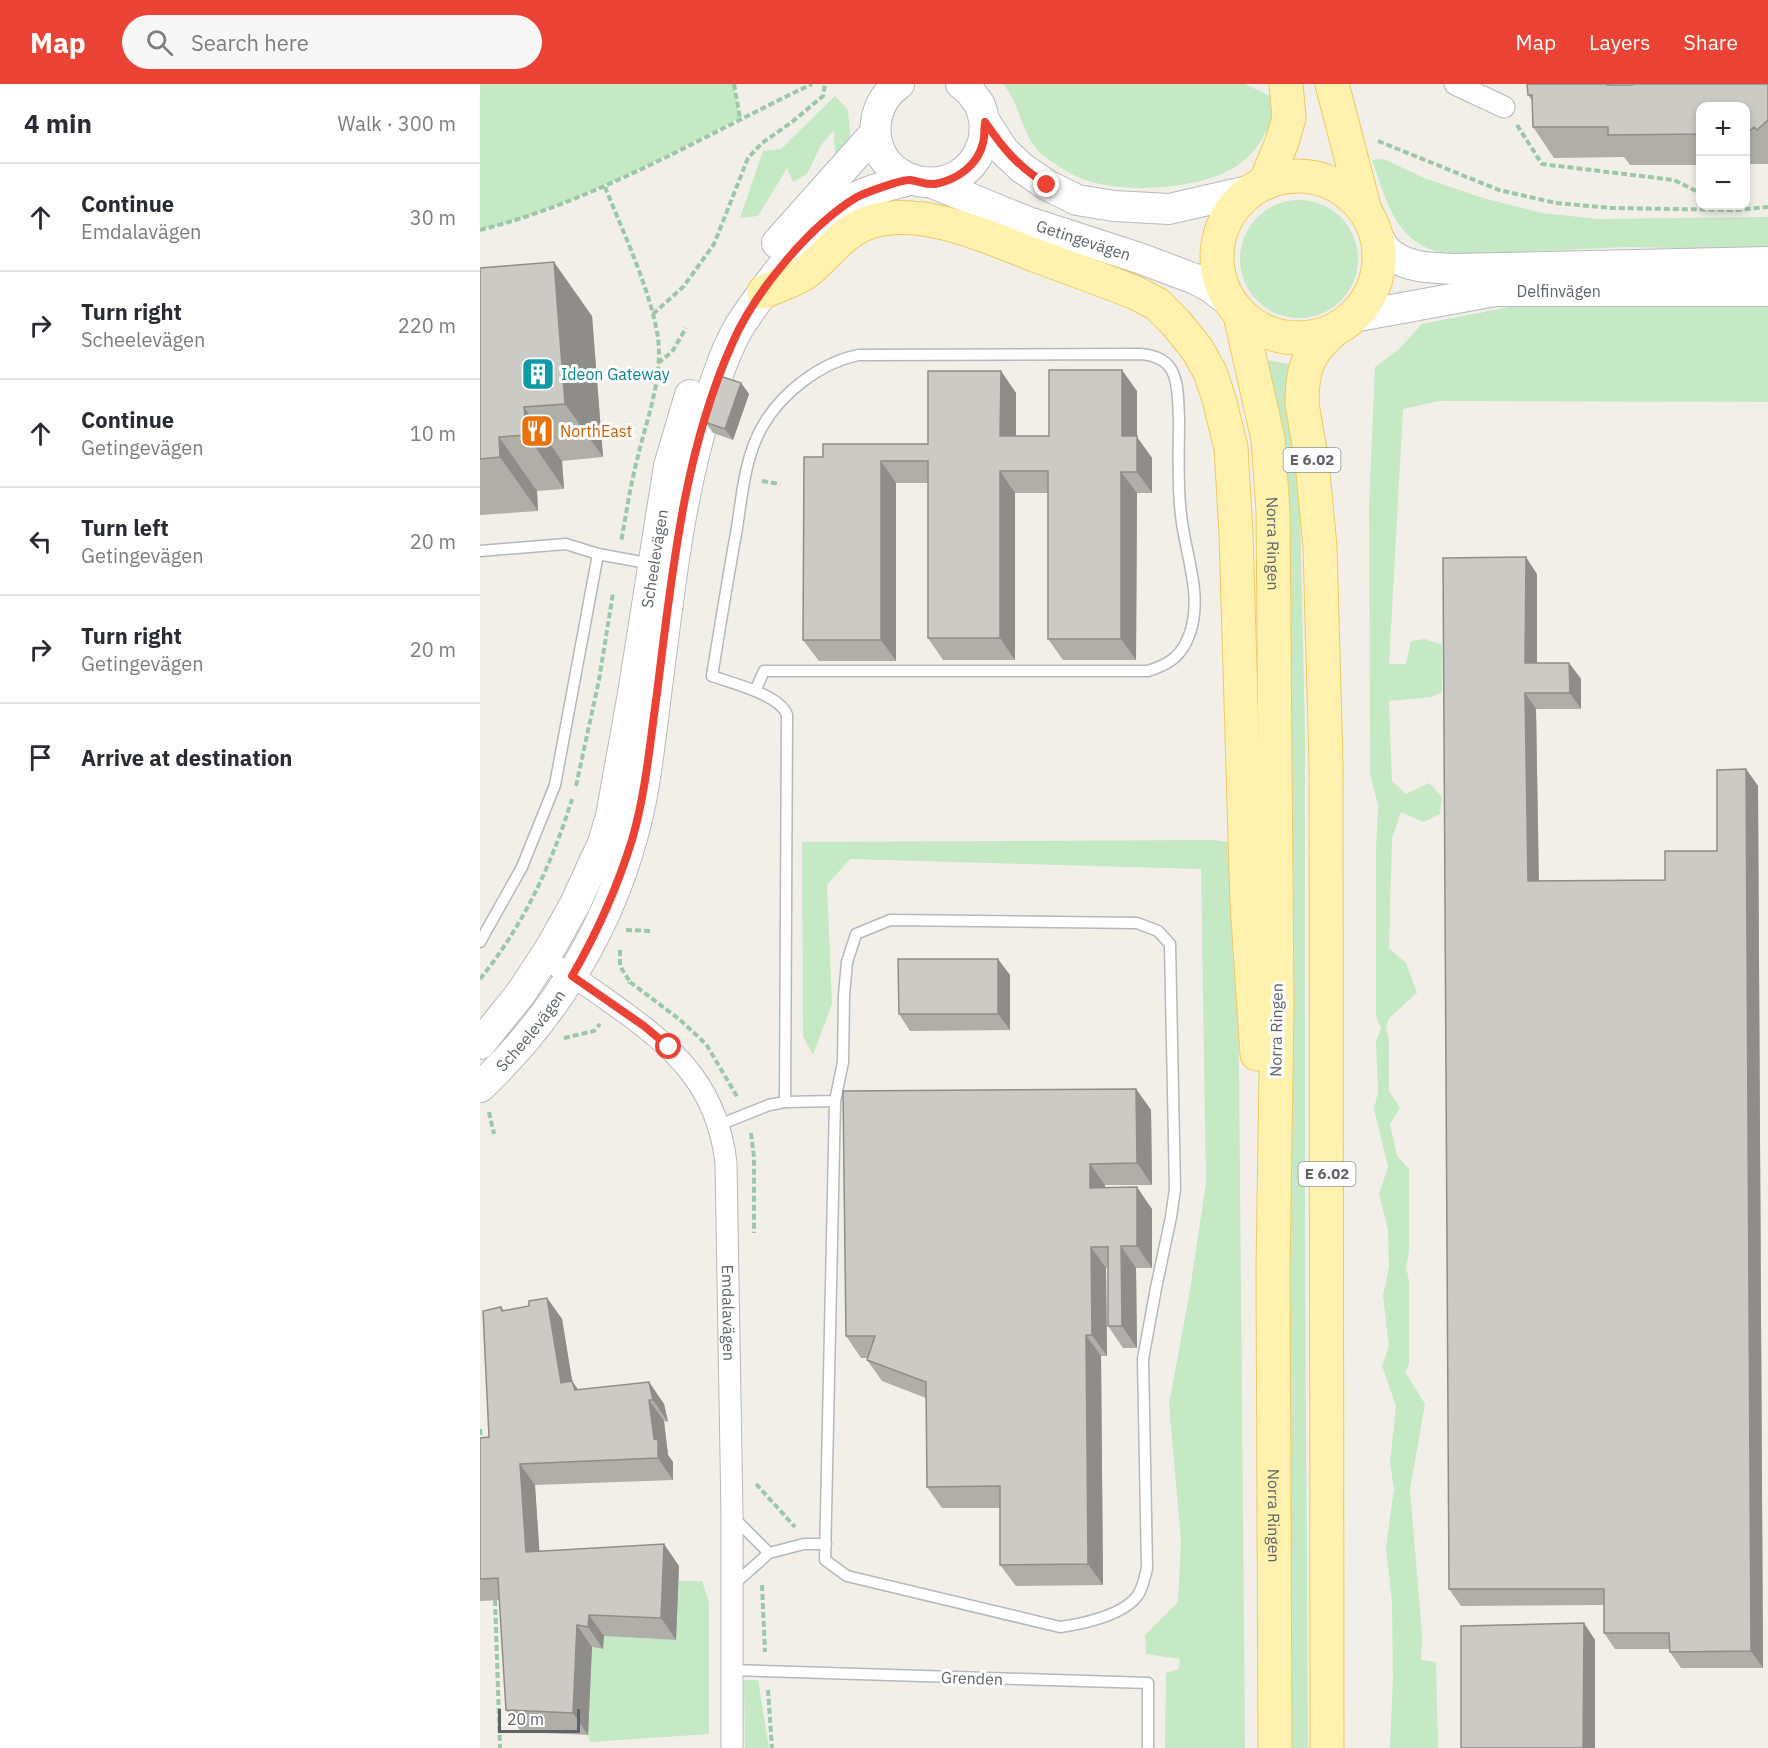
<!DOCTYPE html>
<meta charset="utf-8">
<style>
body{margin:0;font-family:"IBM Plex Sans",sans-serif;background:#f7f7f7;color:#2b2b33}
.controls{position:absolute;right:18px;top:18px;display:grid;overflow:hidden;border-radius:12px;box-shadow:0 3px 9px #0003}
.controls button{width:54px;height:54px;display:grid;place-items:center;padding:0;border:0;border-bottom:2px solid #e1e1e2;background:#fff;color:#2b2b33;font:30px sans-serif}
.scale{position:absolute;left:18px;bottom:15px;width:82px;box-sizing:border-box;padding-left:6px;border:3px solid #5f6368;border-top:0;font-size:16px;line-height:21px;white-space:nowrap;color:#5f6368;-webkit-text-stroke:4px #fff;paint-order:stroke}
.stop{position:absolute;width:18px;height:18px;margin:-14px;border:4px solid #ea4335;border-radius:50%;background:#fff}
.stop.end{background:#ea4335;border-color:#fff;box-shadow:0 2px 6px #0008}
.list{margin:0;padding:0;list-style:none}
h2{display:flex;justify-content:space-between;align-items:center;height:78px;margin:0;padding:0 24px;font-size:26px}
h2 small{font-size:20px;font-weight:400;color:#7c7c81}
.list li{display:grid;grid-template-columns:39px 1fr auto;gap:18px;align-items:center;box-sizing:border-box;height:108px;padding:0 24px;border-top:2px solid #e1e1e2}
.list b{display:block;font-size:22px;white-space:nowrap}
.list p{margin:0;font-size:20px;white-space:nowrap;color:#7c7c81}
.list em{font-size:20px;font-style:normal;color:#7c7c81}
.icon{flex:none;width:33px;height:33px;fill:none;stroke:currentColor;stroke-width:2;stroke-linecap:round;stroke-linejoin:round}
.map{position:relative;flex:none;width:1288px;height:1664px;overflow:hidden}
header{display:flex;align-items:center;gap:36px;box-sizing:border-box;height:84px;padding:0 30px;background:#ea4335;color:#fff}
header strong{font-size:28px}
nav{display:flex;gap:33px;margin-inline-start:auto;font-size:21px}
.search{width:420px;height:54px;background:#f7f7f7;display:flex;align-items:center;gap:15px;box-sizing:border-box;padding:0 21px;border-radius:33px;color:#7c7c81;font-size:22px}
main{display:flex}
aside{flex:1;background:#fff}
.map>svg:first-child{display:block}
.green{fill:#c5e8c5}
.lines{fill:none;stroke-linecap:round;stroke-linejoin:round}
.lane-casing{stroke:#b5b8bc;stroke-width:13}
.street-casing{stroke:#b5b8bc;stroke-width:23}
.secondary-casing{stroke:#b6babf;stroke-width:32}
.primary-casing{stroke:#f2c960;stroke-width:35}
.path{stroke:#9cc7a9;stroke-width:4;stroke-dasharray:6 3;stroke-linecap:butt}
.lane{stroke:#fff;stroke-width:10}
.street{stroke:#fff;stroke-width:21}
.secondary{stroke:#fff;stroke-width:30}
.primary{stroke:#fff2af;stroke-width:33}
.wall{fill:#afaea9}
.shaded-wall{fill:#8f8d8a}
.building{fill:#cccac5;stroke:#8f8d8a;stroke-width:1.5}
.route{stroke:#ea4335;stroke-width:8}
.labels{text-anchor:middle;stroke-width:6;stroke-linejoin:round;paint-order:stroke}
.shield{fill:#fff;stroke:#8f9295;stroke-width:1.5}
.shield-label{font-size:15px;font-weight:bold;fill:#5f6368}
.street-label{font-size:16px;fill:#5f6368;stroke:#fff}
.culture-label{font-size:16px;fill:#0d838f;stroke:#fff;text-anchor:start}
.food-label{font-size:16px;fill:#c56008;stroke:#fff;text-anchor:start}
</style>
<header>
<strong>Map</strong>
<div class="search"><svg class="icon" aria-label="search" viewBox="0 0 24 24"><circle cx="10" cy="10" r="6"/><path d="M15 15l6 6"/></svg>Search here</div>
<nav><a>Map</a><a>Layers</a><a>Share</a></nav>
</header>
<main>
<aside>
<h2>4 min<small>Walk · 300 m</small></h2>
<ul class="list">
<li><svg class="icon" aria-label="ahead" viewBox="0 0 24 24"><path d="M12 20V5M6 11l6-6 6 6"/></svg><div><b>Continue</b><p>Emdalavägen</p></div><em>30 m</em></li>
<li><svg class="icon" aria-label="right" viewBox="0 0 24 24"><path d="M7 20v-9h11M14 6l5 5-5 5"/></svg><div><b>Turn right</b><p>Scheelevägen</p></div><em>220 m</em></li>
<li><svg class="icon" aria-label="ahead" viewBox="0 0 24 24"><path d="M12 20V5M6 11l6-6 6 6"/></svg><div><b>Continue</b><p>Getingevägen</p></div><em>10 m</em></li>
<li><svg class="icon" aria-label="left" viewBox="0 0 24 24"><path d="M17 20v-9H6M10 6l-5 5 5 5"/></svg><div><b>Turn left</b><p>Getingevägen</p></div><em>20 m</em></li>
<li><svg class="icon" aria-label="right" viewBox="0 0 24 24"><path d="M7 20v-9h11M14 6l5 5-5 5"/></svg><div><b>Turn right</b><p>Getingevägen</p></div><em>20 m</em></li>
<li><svg class="icon" aria-label="arrive" viewBox="0 0 24 24"><path d="M6 21V4h12l-3 4 3 4H6"/></svg><div><b>Arrive at destination</b></div></li>
</ul>
</aside>
<div class="map">
<svg width="1288" height="1664" viewBox="0 0 1288 1664">
<rect width="100%" height="100%" fill="#f1efe8"/>
<path class="green" d="M0,0H254L260,34C176,77 92,123 0,146Z
M523,0H765L792,13C792,21 793,30 791,36C785,54 771,74 755,83C719,106 637,111 598,93C587,88 573,79 563,71C541,53 541,20 523,0Z
M355,12L368,26L371,59L355,71L354,46L341,61L327,90L313,98L307,84L278,132L260,134L283,67L301,65Z
M904,75L944,94L1003,114L1062,129L1118,135L1288,133V166L1146,163L973,171C965,169 957,168 950,165C913,152 904,109 892,76Z
M760 175a59 59 0 1 1 118 0a59 59 0 1 1-118 0Z
M1089,220L1288,221V318L959,317L923,325L909,580H926L931,557L945,555L962,561V608L952,613L909,617L912,697L926,710L949,699L962,713L960,730L943,738L921,728L912,754L909,864L926,879L937,909L909,934L906,943L909,956V1007L920,1024L910,1040L917,1072L929,1085V1168L926,1183L929,1197V1280L925,1288L945,1320L930,1405L942,1550L941,1576L956,1578L958,1664H910L913,1595L912,1517L906,1464L914,1405L910,1379L916,1322L902,1282L909,1262L903,1212L909,1183L908,1146L899,1110L908,1083L894,1025L898,1008L896,957L901,945L896,931V767L898,721L890,690L889,421L895,283L919,265L942,240L1030,223Z
M785,276L809,280C800,321 814,352 818,392C820,403 820,415 820,426L825,651V1159L828,1664H812L805,407Z
M734,756L757,759L765,1664H685L686,1589L699,1585L700,1575L666,1570L665,1551L698,1518L701,1457L689,1320L709,1212L726,1100L721,785L370,775L347,801L352,920L333,971L323,952L322,758Z
M198,1497H222L229,1518V1650L110,1658L108,1651L112,1563L123,1565L124,1552L196,1556Z
M264,1596H278L289,1664H265Z"/>
<g class="lines">
<g class="lane-casing">
<path id="lane" d="M0,467L86,460L118,470L172,480
M410,836L657,839L678,847L690,860L695,1105L691,1133L676,1204L663,1275L667,1484C665,1493 663,1503 658,1511C644,1531 603,1540 580,1543L367,1492L345,1476L355,1017L363,978L364,911L367,878L376,850Z
M0,858L42,783L75,701L118,470
M305,1018L355,1017
M239,1041L289,1021L305,1018L307,631C301,611 251,599 232,592C240,543 248,493 257,444C262,411 265,373 282,343C301,309 340,279 378,271L660,270C674,271 687,275 693,289C699,302 698,321 699,335C699,366 697,400 701,431C705,470 723,510 710,549C702,572 690,580 668,587H284L275,607
M289,1469L324,1460H346
M253,1501L289,1469L254,1434
M252,1586L668,1599V1664"/>
</g>
<g class="street-casing">
<g id="street">
<path d="M975,0L1024,23"/>
<path id="s1" d="M79,884C102,897 123,913 144,928C200,968 238,1008 246,1079L252,1431V1664"/>
</g>
</g>
<g class="secondary-casing">
<g id="secondary">
<path d="M419,0C406,9 398,23 396,38C388,103 481,123 502,61C505,54 504,46 505,38"/>
<path d="M481,0L489,6L500,21L505,38L524,67L542,84L567,101L597,116L634,122L689,125L772,106"/>
<path id="s2" d="M455,100L548,138L659,174L715,195L729,202L750,218"/>
<path d="M897,152C900,157 904,164 908,168C925,184 952,184 974,185L1288,178"/>
<path d="M297,159L395,49"/>
<path id="s3" d="M873,233L1015,207H1288"/>
<path id="s4" d="M0,960L41,909L71,863L95,820L123,759L131,732L153,610L189,382L210,311"/>
<path id="s5" d="M0,1003C72,935 126,849 152,754C165,709 169,664 175,618C188,521 197,421 226,327C235,299 244,269 259,243C269,227 281,211 292,196C316,164 344,131 379,112C394,104 413,101 429,96"/>
</g>
</g>
<g class="primary-casing">
<g id="primary">
<path d="M852,0L885,127"/>
<circle cx="818" cy="173" r="81"/>
<path d="M785,99L802,58L809,34L806,0"/>
<path d="M284,208C298,201 317,196 329,186C348,170 364,146 390,138C443,122 508,153 557,172C590,184 623,196 656,209L677,220L696,239L717,265L730,288L739,315L751,364L756,450L767,819L777,970"/>
<path id="s6" d="M760,231L788,355L793,427L797,924L793,1185L795,1664"/>
<path d="M847,1664L846,679L840,463L832,378L822,320C822,285 827,270 853,247"/>
</g>
</g>
<path class="path" d="M254,0L260,34
M1037,41L1062,80L1194,96L1220,109
M898,57L1019,106L1076,119L1132,124L1256,126L1288,123
M125,103C143,148 171,207 178,254C183,296 166,337 157,376C150,403 146,431 141,458
M0,146C116,117 225,51 332,0
M173,230L204,202L234,160L268,74L282,59L312,38L343,12L345,0
M178,279L192,268L206,244
M282,397L300,400
M96,702L119,596L133,509
M146,846L171,847
M140,866V882L150,898L149,900
M0,895C43,842 72,780 92,715
M150,898L199,935L226,960L258,1014
M84,954L114,947L120,940
M9,1028L14,1050
M271,1049L274,1073V1149
M0,1345L1,1357
M276,1400L315,1443
M282,1501L285,1568
M15,1516L20,1664
M288,1606L292,1664"/>
<use href="#lane" class="lane"/>
<use href="#street" class="street"/>
<use href="#secondary" class="secondary"/>
<use href="#primary" class="primary"/>
</g>
<path class="wall" d="M1047,0H1133L1134,1L1288,0V80H1266V22H1221V81H1150L1144,73L1074,74L1053,43L1052,17L1048,11Z
M0,184L112,232L123,373L82,377L84,405L57,407L58,427L0,431Z
M521,287L536,309V352H569L657,307V353L672,374V409H657L656,576H583L568,555V409H535V576H463L448,554V399H416V577H339L323,556L343,373L448,360Z
M261,299L269,310L253,356L233,349L225,338Z
M963,474L1057,490V579H1089L1101,595V625H1056L1059,797L1185,796L1237,767L1266,685L1278,702L1283,1584H1201L1190,1568V1565H1135L1124,1549V1521L981,1522L969,1505Z
M530,891V946L430,947L419,930Z
M656,1005L671,1026L672,1101H625V1104L672,1125V1184H656L657,1264H643L628,1242V1184H626L627,1272H621L623,1501L536,1502L520,1481V1424H462L447,1403L446,1314L402,1297L387,1276V1274H381L366,1252Z
M67,1214L82,1235L92,1297L98,1306L169,1298L184,1320L188,1338L184,1337L188,1371L193,1378V1396L55,1401L59,1467L199,1482L196,1556L124,1552L123,1565L112,1563L108,1651L41,1648L26,1626L20,1516L0,1517V1354L9,1353L21,1223L24,1226L49,1222Z"/>
<path class="shaded-wall" d="M74,178L112,232L123,373L85,320Z
M642,286L657,307V353L672,374V409L657,388L642,352Z
M521,287L536,309V373L520,352Z
M261,299L269,310L253,356L245,345Z
M44,323L82,377L84,405L47,351Z
M19,353L57,407L58,427L20,373Z
M401,377L416,399V577L401,556Z
M520,387L535,409V576L520,554Z
M641,388L657,409L656,576L641,555Z
M1046,473L1057,490V596L1045,579Z
M1089,579L1101,595V625L1090,609Z
M1045,609L1056,625L1059,813L1048,797Z
M1266,685L1278,702L1283,1584L1271,1567Z
M518,875L530,891V946L518,930Z
M656,1005L671,1026L672,1101L657,1079Z
M610,1080L625,1101V1125L610,1104Z
M657,1103L672,1125V1184L657,1162Z
M641,1162L656,1184L657,1264L642,1242Z
M611,1163L626,1184L627,1272L612,1251Z
M67,1214L82,1235L96,1320L81,1299Z
M606,1251L621,1272L623,1501L608,1480Z
M92,1297L107,1318L95,1306Z
M169,1298L184,1320L188,1338L173,1316Z
M169,1316L184,1337L188,1371L193,1378V1396L178,1374L174,1355Z
M40,1380L55,1401L61,1490L46,1468Z
M184,1460L199,1482L196,1556L181,1534Z
M109,1531L124,1552L123,1565L108,1543Z
M1104,1539L1115,1556V1664H1103Z
M97,1541L112,1563L108,1651L93,1629Z"/>
<path class="building" d="M1047,0H1127V1H1152V0H1288V36L1277,46L1274,43L1267,50H1266V22H1221V50L1128,51V43H1053L1052,11H1048Z
M74,178L85,320L44,323L47,351L19,353L20,373L0,375V184Z
M569,286H642V352H657V388H641V555H568V387H520V554H448V377H401V556H323L324,373H343V360H448V287H521L520,352H569Z
M240,292L261,299L245,345L225,338Z
M1046,473L1045,579H1089L1090,609H1045L1048,797L1185,796V767H1237V686L1266,685L1271,1567L1190,1568L1189,1549H1124V1505H969L963,474Z
M418,875H518V930H419Z
M656,1005L657,1079L610,1080V1104L657,1103V1162H641L642,1242H628V1163H611L612,1251H606L608,1480L520,1481V1402L447,1403L446,1298L387,1276L395,1252H366L363,1007Z
M67,1214L81,1299L92,1297L95,1306L169,1298L173,1316H169L174,1355L178,1356V1374L40,1380L46,1468L184,1460L181,1534L109,1531L108,1543L97,1541L93,1629L26,1626L18,1494L0,1495V1354L9,1353L3,1227L21,1223L22,1227L49,1222V1217Z
M1104,1539L1103,1664H981V1542Z"/>
<g class="lines">
<path class="route" d="M189,963L164,942L92,892C117,849 137,804 152,756C166,708 170,658 177,609C192,491 203,370 252,260C274,209 329,142 377,113C385,109 422,95 430,96C439,97 446,101 455,100C477,96 498,81 503,59C505,52 504,45 505,38C525,67 537,81 567,101"/>
</g>
<defs>
<g id="building-square" transform="scale(1.725)"><rect x="-9" y="-9" width="18" height="18" rx="4" fill="#0f9aa8" stroke="#fff"/><path d="M-4-6H4V6H1V3H-1V6H-4ZM-2.5-4.3h1.7v1.8h-1.7ZM.8-4.3h1.7v1.8H.8ZM-2.5-1h1.7V.8h-1.7ZM.8-1h1.7V.8H.8Z" fill="#fff"/></g>
<g id="restaurant-square" transform="scale(1.725)"><rect x="-9" y="-9" width="18" height="18" rx="4" fill="#e8710a" stroke="#fff"/><path d="M-5-6h1v4h1v-4h1v4h1v-4h1v5L-1.5 .5V6h-2V.5L-5-1ZM5-6V6H3V1.5H1.5Q1.5-4 5-6Z" fill="#fff"/></g>
</defs>
<g fill-rule="evenodd">
<use href="#building-square" x="58" y="290"/>
<use href="#restaurant-square" x="57" y="347"/>
</g>
<g class="labels">
<g class="shield">
<rect x="803.5" y="364" width="57" height="24" rx="4.5"/>
<rect x="818.5" y="1078" width="57" height="24" rx="4.5"/>
</g>
<g class="shield-label">
<text x="832" y="381">E 6.02</text>
<text x="847" y="1095">E 6.02</text>
</g>
<g class="street-label">
<text dy="6" stroke="none"><textPath href="#s2" startOffset="159">Getingevägen</textPath></text>
<text dy="6" stroke="none"><textPath href="#s3" startOffset="208">Delfinvägen</textPath></text>
<text dy="6" stroke="none"><textPath href="#s6" startOffset="232">Norra Ringen</textPath></text>
<text dy="6" stroke="none"><textPath href="#s4" startOffset="526">Scheelevägen</textPath></text>
<text dy="6" stroke="none"><textPath href="#s5" startOffset="76">Scheelevägen</textPath></text>
<text transform="translate(796 946) rotate(-89)" y="6">Norra Ringen</text>
<text dy="6" stroke="none"><textPath href="#s1" startOffset="417">Emdalavägen</textPath></text>
<text dy="6" stroke="none"><textPath href="#s6" startOffset="1204">Norra Ringen</textPath></text>
<text transform="translate(492 1594) rotate(2)" y="6">Grenden</text>
</g>
<g class="culture-label">
<text x="81" y="296">Ideon Gateway</text>
</g>
<g class="food-label">
<text x="80" y="353">NorthEast</text>
</g>
</g>
</svg>
<div class="controls">
<button>+</button>
<button>−</button>
</div>
<div class="scale">20 m</div>
<div class="stop" style="left:189px;top:963px"></div>
<div class="stop end" style="left:567px;top:101px"></div>
</div>
</main>
